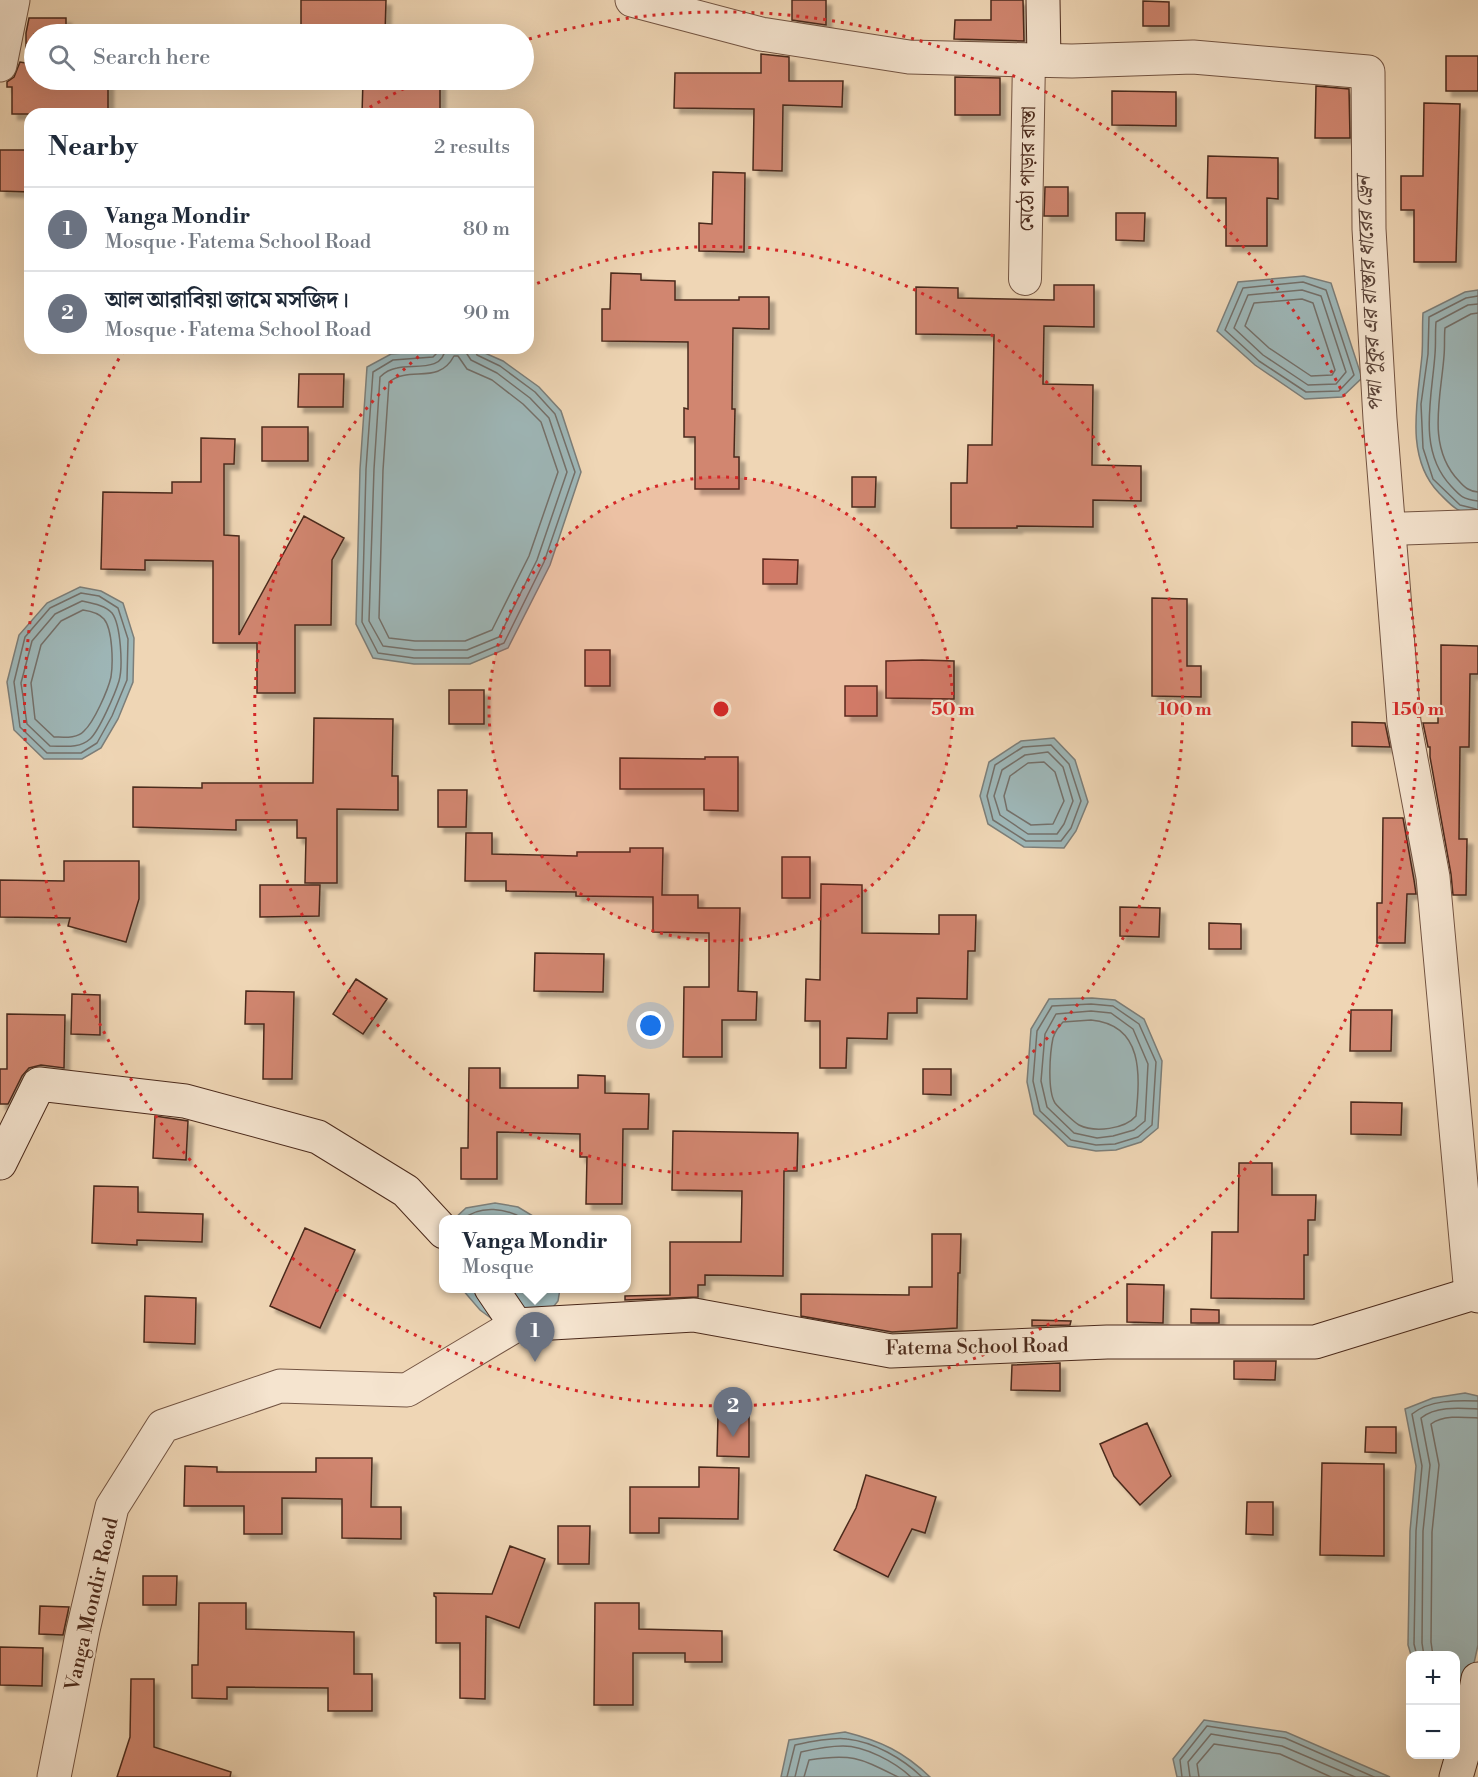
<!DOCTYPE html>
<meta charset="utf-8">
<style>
body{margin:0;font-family:"Libre Bodoni","Noto Serif Bengali",serif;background:#f2f2f3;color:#1f2937}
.controls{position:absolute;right:18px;bottom:18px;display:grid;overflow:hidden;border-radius:12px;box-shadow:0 6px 24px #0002}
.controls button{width:54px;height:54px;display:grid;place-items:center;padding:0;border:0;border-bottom:2px solid #e0e1e3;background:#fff;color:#1f2937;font:30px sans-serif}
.you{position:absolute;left:651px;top:1026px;width:21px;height:21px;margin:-15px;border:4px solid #fff;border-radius:50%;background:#1a73e8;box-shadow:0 0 0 9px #1a73e833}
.badge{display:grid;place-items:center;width:39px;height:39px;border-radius:50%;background:#8f2418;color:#fff;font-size:20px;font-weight:700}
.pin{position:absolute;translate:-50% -50px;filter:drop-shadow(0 2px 3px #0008)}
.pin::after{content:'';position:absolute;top:32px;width:21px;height:18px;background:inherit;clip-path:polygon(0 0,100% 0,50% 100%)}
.popup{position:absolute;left:439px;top:1215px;width:192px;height:78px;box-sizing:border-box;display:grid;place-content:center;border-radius:12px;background:#fff;filter:drop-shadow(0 2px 4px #0005);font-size:20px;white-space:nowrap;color:#747a83}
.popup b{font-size:22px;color:#1f2937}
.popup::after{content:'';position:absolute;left:50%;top:100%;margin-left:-12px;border:12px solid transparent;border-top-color:#fff}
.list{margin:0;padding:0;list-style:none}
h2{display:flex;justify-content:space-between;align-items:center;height:78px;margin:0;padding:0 24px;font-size:26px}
h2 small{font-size:20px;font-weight:400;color:#747a83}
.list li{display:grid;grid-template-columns:39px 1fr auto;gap:18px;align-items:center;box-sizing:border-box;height:84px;padding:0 24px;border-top:2px solid #e0e1e3}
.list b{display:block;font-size:22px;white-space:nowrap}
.list p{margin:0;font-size:20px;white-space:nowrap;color:#747a83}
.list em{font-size:20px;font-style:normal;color:#747a83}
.icon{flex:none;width:33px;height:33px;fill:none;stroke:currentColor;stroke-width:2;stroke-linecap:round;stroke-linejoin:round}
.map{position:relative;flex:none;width:1478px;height:1777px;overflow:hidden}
.search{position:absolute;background:#fff;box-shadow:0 6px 24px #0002;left:24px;top:24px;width:510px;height:66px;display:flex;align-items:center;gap:15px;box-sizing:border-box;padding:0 21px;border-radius:33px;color:#747a83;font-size:22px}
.panel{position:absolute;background:#fff;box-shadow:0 6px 24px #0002;left:24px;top:108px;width:510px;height:246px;border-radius:18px}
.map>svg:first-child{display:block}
.water{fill:#9eb7b8;stroke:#7c7e79;stroke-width:1.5}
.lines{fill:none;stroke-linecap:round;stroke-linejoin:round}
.shore{stroke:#74706a;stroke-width:1.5}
.building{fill:#d18670;stroke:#4a291b;stroke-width:1.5;filter:url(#shadow)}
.minor-casing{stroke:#735442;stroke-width:34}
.tertiary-casing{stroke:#735442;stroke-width:35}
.secondary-casing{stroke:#4a291b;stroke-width:35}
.minor{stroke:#f5e4cf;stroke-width:32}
.tertiary{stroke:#f5e4cf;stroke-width:33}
.secondary{stroke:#f5e4cf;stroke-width:33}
.ring{fill:none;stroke:#d62828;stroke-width:3;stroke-dasharray:3 6}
.labels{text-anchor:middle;stroke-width:4.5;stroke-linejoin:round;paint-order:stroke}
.street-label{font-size:20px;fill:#4a291b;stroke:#f5e4cf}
.water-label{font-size:21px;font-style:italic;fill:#5b453a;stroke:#f5e4cf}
.centre{fill:#d62828;stroke:#f5e4cf;stroke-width:3}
.ring-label{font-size:18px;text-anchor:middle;font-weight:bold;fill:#d62828;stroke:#f5e4cf;stroke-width:4.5;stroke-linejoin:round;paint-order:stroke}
</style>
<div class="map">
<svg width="1478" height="1777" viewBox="0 0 1478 1777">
<defs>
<filter id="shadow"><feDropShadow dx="5.5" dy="5.5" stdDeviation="1.5" flood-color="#0004"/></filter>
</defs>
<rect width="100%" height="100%" fill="#efd6b5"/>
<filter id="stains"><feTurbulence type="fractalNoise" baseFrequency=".00333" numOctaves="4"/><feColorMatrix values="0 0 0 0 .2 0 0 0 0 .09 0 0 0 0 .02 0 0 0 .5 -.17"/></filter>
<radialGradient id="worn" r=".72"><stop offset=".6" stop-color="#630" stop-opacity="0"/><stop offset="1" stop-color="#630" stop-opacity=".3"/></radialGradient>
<path class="water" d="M1304,276L1331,283L1362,378L1342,397L1305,399L1255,365L1217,331L1238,282Z
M1478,290V515C1455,511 1455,509 1439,493C1404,457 1418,400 1422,355C1423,341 1422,327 1423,313L1465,292Z
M444,350H478L503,361L539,387L561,411L581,472L550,565L508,648L470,664H414L373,658L356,624L360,469L367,367L391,354Z
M80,587L101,591L123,603L134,638L133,682L118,719L101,748L82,759H44L14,730L7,682L19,635L47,603Z
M1054,738L1075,760L1088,802L1076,831L1064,848L1024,847L988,824L980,796L989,762L1021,741Z
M1092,998L1115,1000L1144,1019L1162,1061L1158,1128L1141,1142L1116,1150L1096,1151L1068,1146L1034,1114L1027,1082L1031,1029L1049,999Z
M495,1203L518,1207L538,1219L453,1220L466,1208Z
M462,1289H560L558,1301L543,1320L495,1321L480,1310Z
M1465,1393L1478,1396V1645L1471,1677L1456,1696V1656L1411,1655L1408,1645L1410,1531L1416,1466L1405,1409L1433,1398Z
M1204,1720L1286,1732L1390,1777H1177L1173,1759Z
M845,1732C881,1741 904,1752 930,1777H781L789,1740Z"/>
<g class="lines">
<path class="shore" d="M1303,282L1326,290L1354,375L1339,391L1306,392L1259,361L1225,330L1243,288Z
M1302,290L1321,296L1346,372L1336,384L1308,385L1263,355L1234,328L1248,295Z
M1302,299L1313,303L1335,370L1332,375L1311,376L1269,348L1245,326L1254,303Z
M1478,304L1468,305L1436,322C1435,333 1436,343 1435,354C1432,398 1417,450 1451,486C1461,497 1463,499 1478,501
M1478,313L1471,314L1445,328C1444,337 1445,346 1444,356C1441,397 1426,447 1459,481C1465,488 1469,491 1478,492
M438,348L437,353L433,357L393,360L373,372L366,469L362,622L378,653L414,658H468L504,643L544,562L575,472L555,414L535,392L500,366L477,355L474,348
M445,348C444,372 413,364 397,368C391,369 384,373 380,377L374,469L369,621L383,646L415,650H467L499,637L537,560L567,472L549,418L530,398L497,373L471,360L467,354L466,348
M454,356H458L467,369L492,380L523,404L541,422L558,472L529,556L492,630L465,641H415L389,638L379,618L383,470L389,382C410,365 438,386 454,356Z
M1476,509L1460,505L1433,479L1423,448L1421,404L1428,354L1429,317L1466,298L1478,296
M81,593L99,596L118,608L128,639L127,680L112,716L97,743L81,753H47L20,727L14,682L25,637L50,608Z
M82,601C91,603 105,605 112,613C121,625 123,667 119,681C115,694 99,731 90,739C79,749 64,746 50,746L27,724L21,683L32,641L55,614Z
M83,610C90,611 99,613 104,619C113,630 113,664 111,677C108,690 94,722 84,731C77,739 63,737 54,737L35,719L31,683L41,645L61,621Z
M1051,745L1069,764L1081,801L1071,828L1061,841H1026L993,820L987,796L995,765L1023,747Z
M1048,752L1063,767L1073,801L1064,824L1057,834H1028L1000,815L994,796L1002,770L1025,755Z
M1044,762L1055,772L1064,801L1053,824L1031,825L1007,810L1004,796L1010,776L1028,763Z
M1091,1004L1113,1006L1139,1024L1156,1062L1152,1125L1138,1137L1115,1144L1096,1145L1071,1140L1040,1111L1033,1081L1037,1031L1052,1006Z
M1091,1011L1111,1013L1133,1029L1148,1064L1145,1121L1134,1130L1113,1136L1097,1138L1074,1133L1047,1107L1041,1081L1045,1034L1056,1014Z
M1091,1020C1144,1025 1140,1075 1136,1116C1125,1129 1095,1133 1079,1125C1075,1123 1058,1107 1055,1103C1047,1090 1050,1052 1053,1038C1055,1032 1059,1026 1063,1022Z
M462,1220C480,1204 507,1208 526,1220
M1417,1656L1414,1644L1416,1531L1422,1466L1412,1414C1429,1400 1457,1400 1478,1401
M1424,1656L1422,1643L1423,1531L1430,1465L1421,1418C1436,1406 1459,1408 1478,1409
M1433,1656L1431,1642L1432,1532L1439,1465L1431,1424C1443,1415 1463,1417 1478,1418
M787,1777L795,1745C809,1742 833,1737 847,1739C874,1742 902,1758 922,1777
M795,1777L801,1752C814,1749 830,1746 843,1746C865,1746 895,1762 911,1777
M804,1777L809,1760C852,1753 860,1758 898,1777
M1182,1777L1180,1760L1207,1726L1285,1738L1374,1777
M1190,1777L1188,1762L1211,1734L1282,1746L1355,1777
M1199,1777L1197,1764L1214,1744L1280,1754L1331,1777"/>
</g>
<path class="building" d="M301,0H386L385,34H301Z
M792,0H826V25L792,20Z
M991,0H1023L1024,41L954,39L955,20H991Z
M1143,1L1169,2V26H1143Z
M29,18H66V34H34V80H108V114H12V87H7V82L14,77L20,62L26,63V33Z
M761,54L789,57V81H843L842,107L783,105L782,171L753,170L754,109L674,108L675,73H761Z
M1446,56H1478V91H1446Z
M955,77L1000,78V115H955Z
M363,80H440V114H362Z
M1316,86L1349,89L1350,138H1315Z
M1112,91L1176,92V126L1112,125Z
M1424,103L1460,104L1456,262H1414V210H1401V176H1423Z
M0,150H30V192L0,191Z
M1208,156L1278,158V199L1267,198V246H1226V198H1207Z
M713,172L745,173L744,252L699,251V223L712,224Z
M1045,187H1068V216H1044Z
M1116,213H1145L1144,241L1116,240Z
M611,273L641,274V280L675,281V300H739V297H769V329L733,328L732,409H735L734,457H739V489H695V437H684V408L688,409V342L602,341V309H610Z
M1054,285H1094V327L1044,326L1043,384L1093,385L1092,465L1141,466V501L1093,500V527L1017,526V528H951V483H967L968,445H992L994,335L916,334V287L958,288V298L1054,300Z
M299,374H344L343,407H298Z
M262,427H308V461H262Z
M201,438L235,439L234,464H224V535L239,536V635L304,516L344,538L332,560L331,625H295V693H257V643H213V561L145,560V570L101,569L103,492L172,493V482H201Z
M852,477H876L875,507H852Z
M763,559L798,560L797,584H763Z
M1152,598L1187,599V666H1201V697L1152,696Z
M1441,645L1478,646V674H1470L1469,747H1460L1459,839H1467L1466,895H1453L1451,874L1430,757V747H1428L1423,723H1438V710H1441Z
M585,650H610V686H585Z
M922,660L954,661V699L886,698V661Z
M845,686H877V716H845Z
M449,690H484V724H449Z
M314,718L393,719L392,776H398V810L337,809V883H305L306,838H297V820H236V830L133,827V787L202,788V783H313Z
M1352,722L1385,723L1390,747L1352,746Z
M705,757H738V811L704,810V789H620V758L705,759Z
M438,790H467L466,827H438Z
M1383,818H1403L1414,880L1416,894H1407L1405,943H1377V903H1382Z
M466,833H492V854L577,856V852H630V848H663L662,895H698V908H740L738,991L757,992L756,1020H722V1057H683L684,987H709V933L653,932V897L576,896V892L506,891V881H465Z
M782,857H810V898H782Z
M64,861H139V899L126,942L68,926L70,918L0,917V880L64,881Z
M821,884L862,885V933L939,934V915H976L975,951H968L967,999L917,998V1013H888L887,1039L847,1038L846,1068H820V1021H805L806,979L820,980Z
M260,885H320L319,916L260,917Z
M1120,907L1160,908L1159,937L1120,936Z
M1209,923L1241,924V949H1209Z
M535,953L604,954L603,992L534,991Z
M356,979L387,999L363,1034L333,1014Z
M246,991L294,992L292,1079H263L264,1024H245Z
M72,994L100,995V1035L71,1034Z
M1351,1010H1392L1391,1051H1350Z
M7,1014L65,1015L64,1068L41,1065L29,1068L22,1076L8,1104H0V1069H7Z
M469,1068H500V1088H578V1075L605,1076V1093L649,1094L648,1129H623L622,1204H586L587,1157H580V1134L497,1132V1179H461V1148H468Z
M923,1069H951V1095L923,1094Z
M1351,1102L1402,1103L1401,1135L1351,1134Z
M155,1116L188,1121L186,1160L153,1158Z
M673,1131L798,1133L797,1171H784L783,1276L705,1275V1285H698V1297L625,1300V1296L670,1295V1242H741L742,1191L672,1190Z
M1239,1163H1272V1195H1316L1315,1220H1308V1255H1304V1299L1211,1298L1212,1232H1238Z
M94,1186L138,1187V1212L203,1214L202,1242L137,1240V1245L92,1243Z
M305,1228L355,1250L320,1328L270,1306Z
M932,1234H961L960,1273H958L957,1328L892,1332L801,1316V1294L909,1295V1287H932Z
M1127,1284L1164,1285L1163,1323L1127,1322Z
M145,1296L196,1298L195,1344L144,1342Z
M1191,1309L1219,1310V1323H1191Z
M1032,1320L1071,1321L1070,1325L1032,1326Z
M1234,1361H1276L1275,1380L1234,1379Z
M1060,1363V1391L1011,1390L1012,1365Z
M718,1416H749V1457L717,1456Z
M1147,1423L1171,1476L1140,1505L1114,1476L1100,1444Z
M1366,1427H1396V1453L1365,1452Z
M316,1458H372L371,1507H401V1539L342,1538V1499L282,1498V1534H244V1506H184L185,1466L217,1467V1472H316Z
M1322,1463L1384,1464V1556L1320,1555Z
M699,1467L739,1468L738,1519L659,1518V1533H630V1487H699Z
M866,1475L936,1497L925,1533L912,1529L888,1577L834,1550L856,1508Z
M1247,1502H1273V1535L1246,1534Z
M558,1526H590L589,1564H558Z
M510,1546L545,1559L519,1628L486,1616L485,1699L460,1698V1643H436V1597L434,1596V1593L492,1594Z
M143,1576H177L176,1605H143Z
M199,1603H246V1629L354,1632V1674H372V1711H328V1688L227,1687V1699L192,1698V1665H198Z
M595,1603H639V1629L722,1631V1662H685V1653H633V1705H594Z
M40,1606L69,1607L63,1635L39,1634Z
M0,1647L43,1648L42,1686L0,1685Z
M131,1679H154V1747L231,1772L230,1777H117L130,1737Z"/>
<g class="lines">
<g class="minor-casing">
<path id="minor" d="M1025,279L1029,60
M1389,529L1478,526"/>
</g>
<g class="tertiary-casing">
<path id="tertiary" d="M632,0L761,34L909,57L1072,61L1193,57L1368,72L1369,229L1380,419L1404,722L1433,877L1471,1294
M0,65L13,0
M54,1777L83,1630L112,1507L163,1426L280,1386L407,1390L516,1325"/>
</g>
<g class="secondary-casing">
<path id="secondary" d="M1043,0L1044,60
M0,1163L39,1084L185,1101L318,1137L406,1191L444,1232
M491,1288L516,1325L694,1315L891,1351L1107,1342H1315L1471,1294L1478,1296
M1456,1777L1467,1739L1478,1679"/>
</g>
<use href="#minor" class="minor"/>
<use href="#tertiary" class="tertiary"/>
<use href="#secondary" class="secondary"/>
</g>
<circle cx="721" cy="709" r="232" fill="#d62828" fill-opacity=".12"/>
<g class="ring">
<circle cx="721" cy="709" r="232"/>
<path d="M529 287A464 464 0 1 1 429 348"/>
<path d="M362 112A697 697 0 0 1 421 80M529 39A697 697 0 1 1 124 350"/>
</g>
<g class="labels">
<g class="street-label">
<text transform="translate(1027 169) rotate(-89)" y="7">মেঠো পাড়ার রাস্তা</text>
<text transform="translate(977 1346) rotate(-1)" y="7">Fatema School Road</text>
<text transform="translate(91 1604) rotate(-77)" y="7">Vanga Mondir Road</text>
</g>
<g class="water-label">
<text transform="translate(1369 294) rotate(-93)" y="7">পদ্মা পুকুর এর রাস্তার ধারের ড্রেন</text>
</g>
</g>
<circle cx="721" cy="709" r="9" class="centre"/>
<g class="ring-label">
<text x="953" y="715">50 m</text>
<text x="1185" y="715">100 m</text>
<text x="1418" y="715">150 m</text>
</g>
<rect width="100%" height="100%" filter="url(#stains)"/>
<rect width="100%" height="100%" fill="url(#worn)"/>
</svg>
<div class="controls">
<button>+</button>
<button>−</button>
</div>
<div class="you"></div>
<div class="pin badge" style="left:535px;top:1362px;background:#6b7280">1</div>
<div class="popup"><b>Vanga Mondir</b>Mosque</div>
<div class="pin badge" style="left:733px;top:1437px;background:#6b7280">2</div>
<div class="search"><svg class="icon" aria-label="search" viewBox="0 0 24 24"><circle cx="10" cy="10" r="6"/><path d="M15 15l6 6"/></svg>Search here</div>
<section class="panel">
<h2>Nearby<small>2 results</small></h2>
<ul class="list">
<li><span class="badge" style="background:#6b7280">1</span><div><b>Vanga Mondir</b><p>Mosque · Fatema School Road</p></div><em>80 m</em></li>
<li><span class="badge" style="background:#6b7280">2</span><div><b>আল আরাবিয়া জামে মসজিদ।</b><p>Mosque · Fatema School Road</p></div><em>90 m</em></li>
</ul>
</section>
</div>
